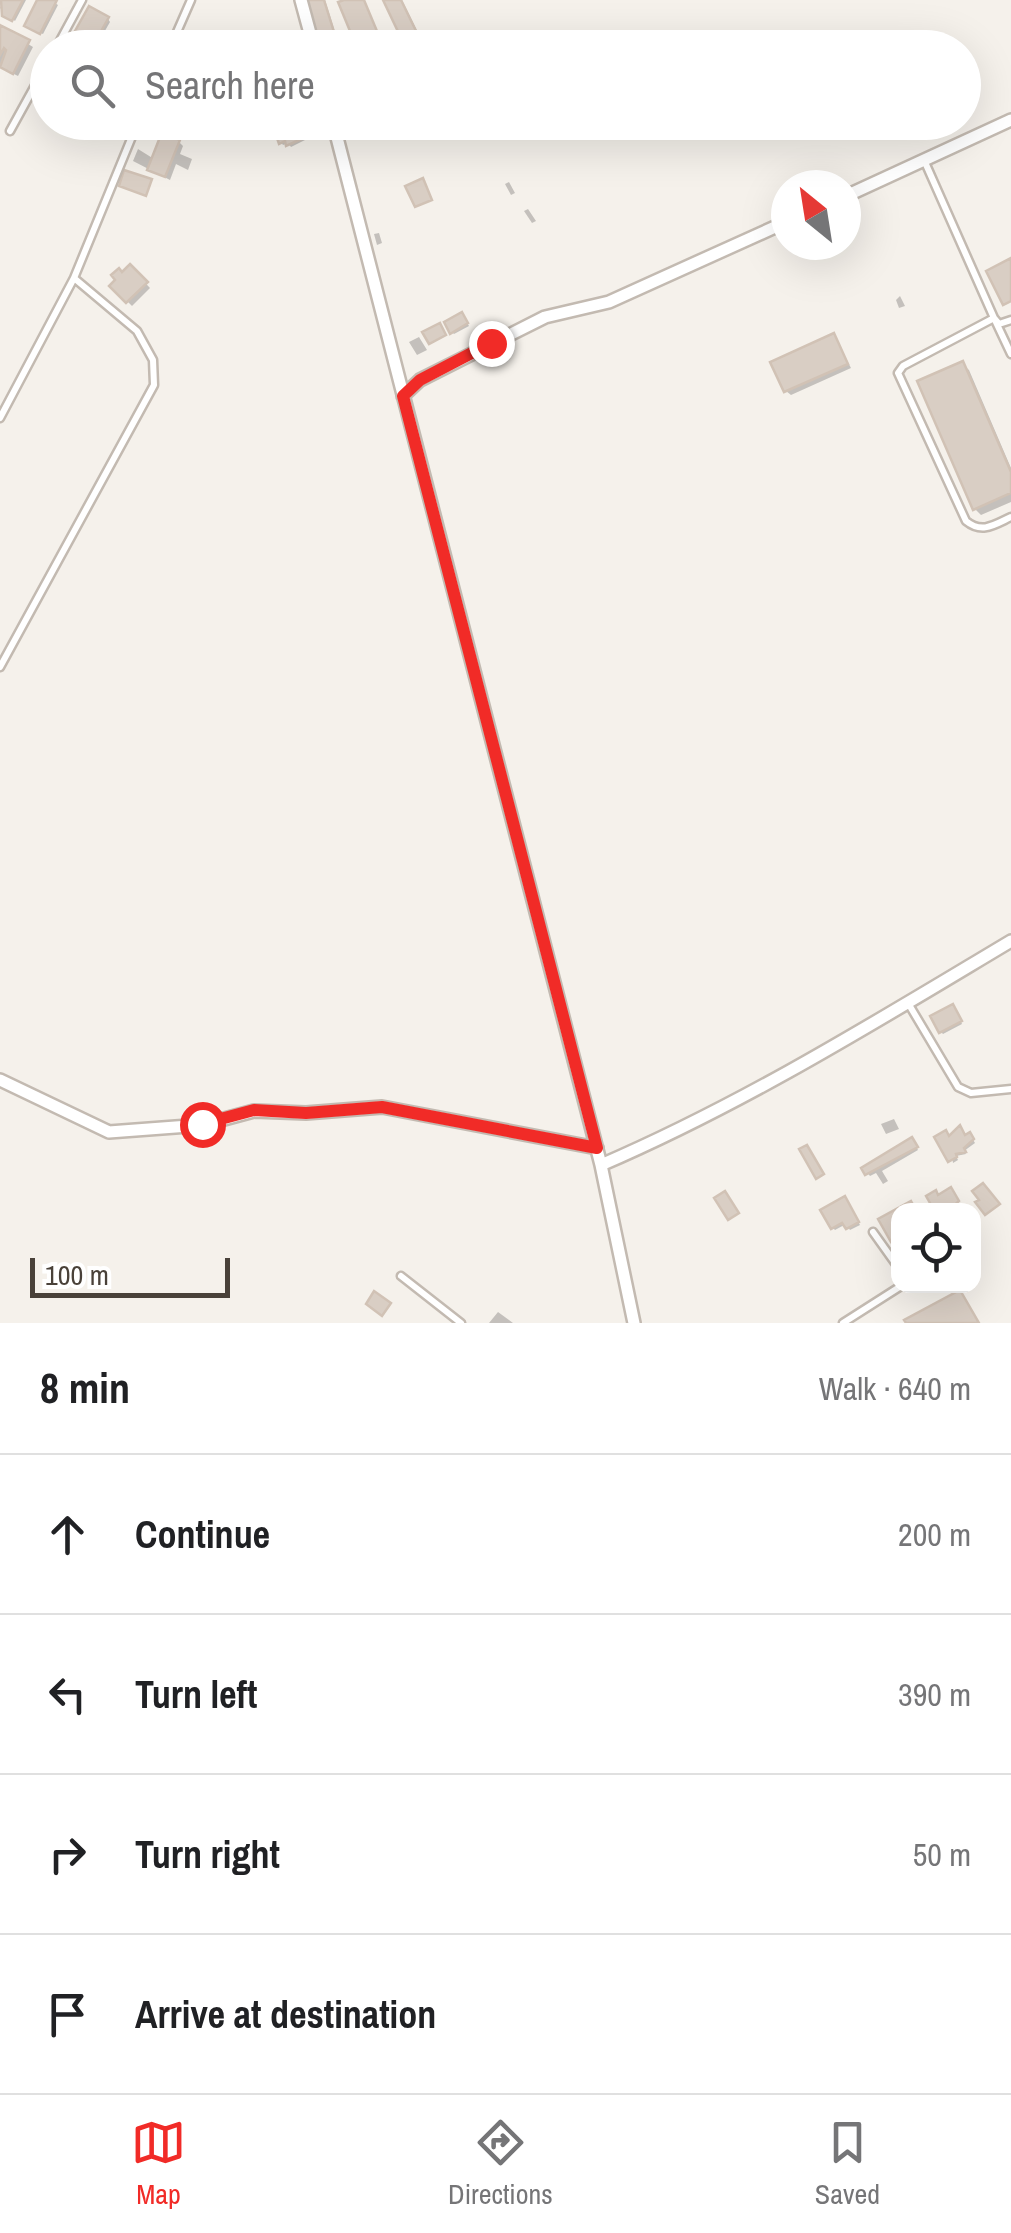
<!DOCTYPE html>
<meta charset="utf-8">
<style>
body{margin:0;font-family:"Archivo Narrow",sans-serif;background:#f6f6f6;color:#202124}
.controls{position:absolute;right:30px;bottom:30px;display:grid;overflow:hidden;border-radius:20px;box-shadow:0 10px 40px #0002}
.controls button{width:90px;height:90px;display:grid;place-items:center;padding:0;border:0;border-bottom:2px solid #e0e0e0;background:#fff;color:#202124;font:50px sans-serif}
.compass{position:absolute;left:771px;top:170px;width:90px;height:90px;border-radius:50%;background:#fff;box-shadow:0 10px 40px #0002;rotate:330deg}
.scale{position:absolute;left:30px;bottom:25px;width:200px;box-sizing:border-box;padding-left:10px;border:5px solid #494139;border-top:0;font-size:28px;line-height:35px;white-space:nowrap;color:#494139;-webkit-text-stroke:8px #fff;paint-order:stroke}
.stop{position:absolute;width:30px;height:30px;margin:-22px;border:8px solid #f12b27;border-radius:50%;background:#fff}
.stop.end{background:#f12b27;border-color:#fff;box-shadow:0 2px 10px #0008}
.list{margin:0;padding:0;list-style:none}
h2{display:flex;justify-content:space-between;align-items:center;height:130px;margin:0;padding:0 40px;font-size:42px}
h2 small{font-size:32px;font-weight:400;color:#757577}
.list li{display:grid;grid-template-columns:65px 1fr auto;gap:30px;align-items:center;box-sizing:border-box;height:160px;padding:0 40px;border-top:2px solid #e0e0e0}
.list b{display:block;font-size:38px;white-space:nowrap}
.list em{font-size:32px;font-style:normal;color:#757577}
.icon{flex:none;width:55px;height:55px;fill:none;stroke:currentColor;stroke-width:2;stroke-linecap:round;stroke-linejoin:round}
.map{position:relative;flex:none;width:1011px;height:1323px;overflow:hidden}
.search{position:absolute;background:#fff;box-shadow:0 10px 40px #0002;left:30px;right:30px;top:30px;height:110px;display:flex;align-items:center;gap:25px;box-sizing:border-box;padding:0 35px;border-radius:55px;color:#757577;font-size:38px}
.sheet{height:770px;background:#fff}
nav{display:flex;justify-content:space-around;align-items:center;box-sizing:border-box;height:140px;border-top:2px solid #e0e0e0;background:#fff;font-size:28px;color:#757577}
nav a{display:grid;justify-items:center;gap:5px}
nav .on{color:#f12b27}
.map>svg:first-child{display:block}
.shadow{fill:#0003}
.building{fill:#d9cec4;stroke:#d1c2b5;stroke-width:2.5}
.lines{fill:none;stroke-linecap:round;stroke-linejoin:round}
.service-casing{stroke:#c3bab1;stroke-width:11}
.minor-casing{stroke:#c3bab1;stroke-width:16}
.service{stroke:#fff;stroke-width:6}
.minor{stroke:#fff;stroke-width:11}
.route{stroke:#f12b27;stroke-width:12}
</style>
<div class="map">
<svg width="1011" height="1323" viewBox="0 0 1011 1323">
<rect width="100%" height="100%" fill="#f5f1eb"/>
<path class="shadow" d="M4,0H26L15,21L0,8Z
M39,0H50L58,5L43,34L29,28Z
M309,0H325L340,48H324Z
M386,0H402L421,39L410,44L405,40Z
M108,19L110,22L98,43L81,33Z
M0,27L33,47L18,76L0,67Z
M208,31L210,35L198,40L196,37Z
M235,122H258L257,126L244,130Z
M300,124L307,139L291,147L288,143L283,145L281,142Z
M179,142L183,146L180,154L192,159L188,170L176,164L170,180L133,161L138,149L154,159Z
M509,182L515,193L511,195L505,184Z
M528,209L536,221L532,223L524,211Z
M379,233L382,243L377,245L374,234Z
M130,267L150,288L132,306L112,286Z
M900,296L905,306L899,308L896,300Z
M464,318L469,326L454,334L452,332Z
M834,336L851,368L791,395L786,391Z
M419,337L427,350L417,355L409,342Z
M962,364L969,370L1011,468V502L981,515L975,509Z
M955,1009L962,1024L943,1034L941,1032Z
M894,1119L899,1129L886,1134L881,1124Z
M949,1138H972L975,1143L964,1151L966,1154L956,1156L958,1160L953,1163Z
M914,1143L918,1150L882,1171L888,1181L883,1184L876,1173L870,1176L864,1169Z
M847,1202L860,1225L850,1230L846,1224L835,1230L833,1228Z
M498,1312L513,1323H489Z"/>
<path class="building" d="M1,0H23L12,21L2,16Z
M37,0H57L40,34L24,26Z
M306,0H324L339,48H321Z
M344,0H364L384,48H357L338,2Z
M383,0H401L418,35L403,42Z
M89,6L109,17L95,42L75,31Z
M0,25L30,40L13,74L0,67L6,50L4,48L0,55Z
M296,122H301L306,137L286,146L285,141L279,144L274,129Z
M162,132L180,140L165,177L147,170Z
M124,170L152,179L146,196L119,186Z
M423,178L432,200L415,207L405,186Z
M1011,258V301L1003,305L986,271Z
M130,264L148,282L126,303L109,286L115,280L111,275L119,268L122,272Z
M462,312L468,323L450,334L444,322Z
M440,323L446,335L429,344L422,332Z
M834,333L848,364L784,392L770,362Z
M963,361L1011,472V493L973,510L917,381Z
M953,1004L962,1021L939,1033L930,1016Z
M960,1125L965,1135L970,1132L974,1139L964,1148L966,1152L956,1154L957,1157L948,1162L934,1137L946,1130L949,1136Z
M912,1137L918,1147L865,1175L861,1168Z
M807,1145L824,1174L816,1179L799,1149Z
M983,1183L1000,1204L985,1215L975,1202L979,1200L972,1191Z
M951,1187L959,1201L949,1210H934L926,1196L936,1190L938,1195Z
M725,1191L739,1213L728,1220L714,1198Z
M845,1196L859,1222L846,1229L842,1223L831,1229L820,1210Z
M911,1201L916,1210H898V1238L891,1242L878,1219Z
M960,1290L979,1323H906L904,1320Z
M374,1291L391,1303L382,1316L366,1304Z"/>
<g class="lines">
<g class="service-casing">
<path id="service" d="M56,48L82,0
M170,48L191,0
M10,131L48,62
M924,160L994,318L999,324L1011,320
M1011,354L994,318L903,366L898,373L966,521C982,534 994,525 1011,517
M0,418L74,278L138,122
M0,667L154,385L153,360L137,331L74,278
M908,1003L958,1087L971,1093L1011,1089
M873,1232L898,1267
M401,1276L461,1323
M843,1323L901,1286"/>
</g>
<g class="minor-casing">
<path id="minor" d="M301,0L314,48
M333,122L601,1165L634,1323
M846,196L1011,120
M403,396L420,380L545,317L609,302L786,222
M0,1080L109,1132L202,1125L254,1111L306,1113L382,1107L597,1148
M601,1165C745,1103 877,1021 1011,941"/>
</g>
<use href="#service" class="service"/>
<use href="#minor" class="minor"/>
</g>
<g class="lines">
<path class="route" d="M202,1124L254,1110L306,1113L382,1107L597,1148L403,396L420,380L491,343"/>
</g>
</svg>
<div class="controls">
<button><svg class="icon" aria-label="locate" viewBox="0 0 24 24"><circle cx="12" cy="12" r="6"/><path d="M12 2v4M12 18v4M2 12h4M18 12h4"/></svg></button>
</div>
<svg class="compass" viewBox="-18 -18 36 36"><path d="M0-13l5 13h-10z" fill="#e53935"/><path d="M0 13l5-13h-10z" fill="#757577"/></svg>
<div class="scale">100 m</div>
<div class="stop" style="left:202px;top:1124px"></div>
<div class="stop end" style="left:491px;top:343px"></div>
<div class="search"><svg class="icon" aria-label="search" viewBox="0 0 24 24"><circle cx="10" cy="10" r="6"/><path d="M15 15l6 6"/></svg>Search here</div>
</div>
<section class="sheet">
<h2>8 min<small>Walk · 640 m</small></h2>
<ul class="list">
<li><svg class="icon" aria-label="ahead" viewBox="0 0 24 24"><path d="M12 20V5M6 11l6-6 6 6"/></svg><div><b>Continue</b></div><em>200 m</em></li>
<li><svg class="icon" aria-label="left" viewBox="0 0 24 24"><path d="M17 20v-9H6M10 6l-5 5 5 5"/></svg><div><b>Turn left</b></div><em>390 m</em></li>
<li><svg class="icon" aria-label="right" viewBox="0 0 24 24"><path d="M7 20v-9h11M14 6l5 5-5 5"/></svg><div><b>Turn right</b></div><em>50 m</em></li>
<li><svg class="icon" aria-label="arrive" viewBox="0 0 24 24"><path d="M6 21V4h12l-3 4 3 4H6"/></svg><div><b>Arrive at destination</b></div></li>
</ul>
</section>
<nav>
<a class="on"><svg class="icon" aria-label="map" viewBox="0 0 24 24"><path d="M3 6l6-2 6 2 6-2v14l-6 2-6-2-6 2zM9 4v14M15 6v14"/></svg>Map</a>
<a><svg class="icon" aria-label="directions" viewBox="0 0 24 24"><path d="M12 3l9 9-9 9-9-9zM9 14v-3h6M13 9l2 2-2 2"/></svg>Directions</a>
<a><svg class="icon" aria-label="saved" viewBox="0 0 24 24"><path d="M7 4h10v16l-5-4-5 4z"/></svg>Saved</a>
</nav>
